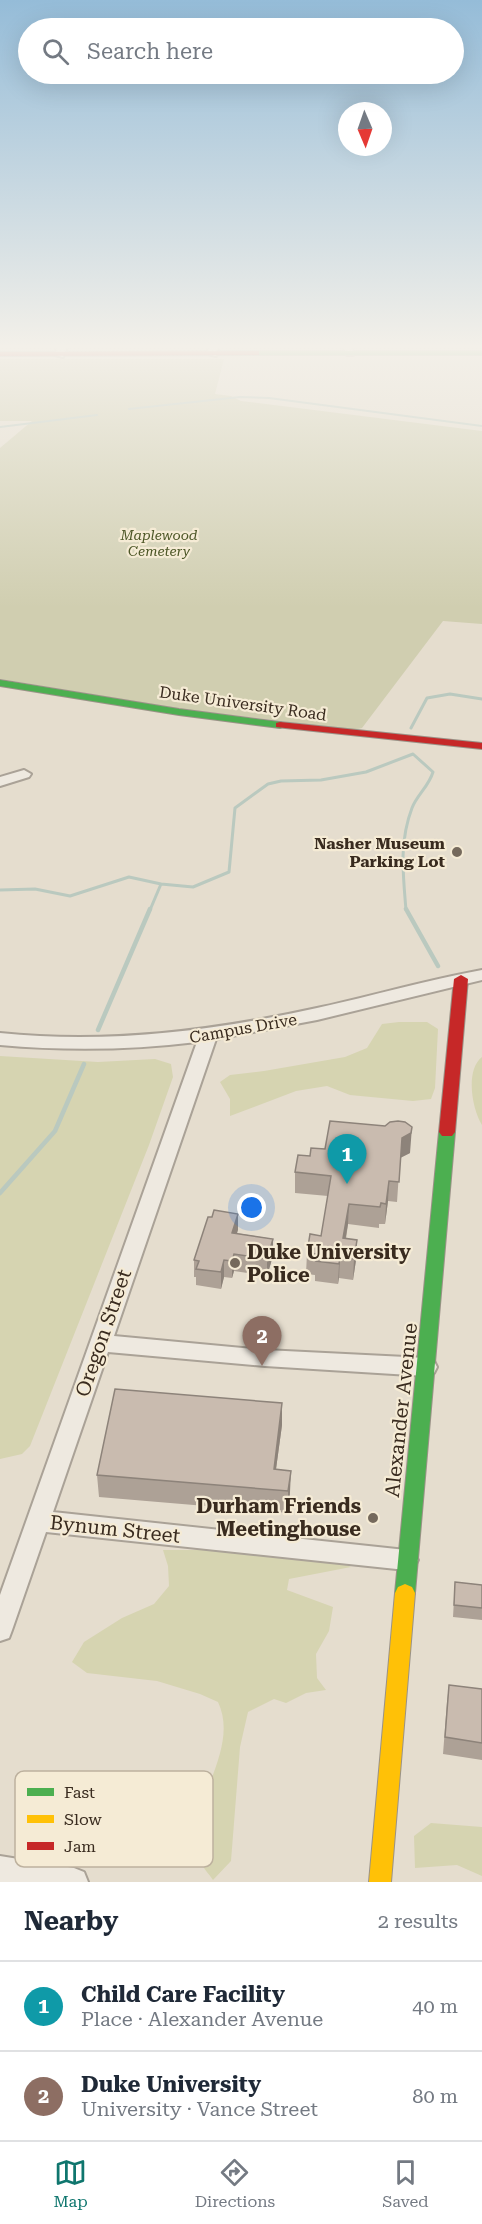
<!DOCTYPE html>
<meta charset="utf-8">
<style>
body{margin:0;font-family:"Roboto Serif",serif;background:#f6f6f7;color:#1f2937}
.compass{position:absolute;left:338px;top:102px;width:54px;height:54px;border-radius:50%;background:#fff;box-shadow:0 6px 24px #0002;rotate:178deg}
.you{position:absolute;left:252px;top:1208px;width:21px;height:21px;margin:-15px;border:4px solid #fff;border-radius:50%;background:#1a73e8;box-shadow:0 0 0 9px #1a73e833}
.badge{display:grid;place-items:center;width:39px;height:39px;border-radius:50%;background:#0f766e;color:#fff;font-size:20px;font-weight:700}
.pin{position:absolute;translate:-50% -50px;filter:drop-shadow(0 2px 3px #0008)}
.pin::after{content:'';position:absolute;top:32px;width:21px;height:18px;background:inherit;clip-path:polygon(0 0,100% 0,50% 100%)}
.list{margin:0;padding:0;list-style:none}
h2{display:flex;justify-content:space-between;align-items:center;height:78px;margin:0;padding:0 24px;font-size:26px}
h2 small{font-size:20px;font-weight:400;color:#747a83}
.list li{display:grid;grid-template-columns:39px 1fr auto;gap:18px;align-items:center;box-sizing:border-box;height:90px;padding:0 24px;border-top:2px solid #e0e1e3}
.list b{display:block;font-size:22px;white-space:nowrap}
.list p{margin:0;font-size:20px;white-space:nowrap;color:#747a83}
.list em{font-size:20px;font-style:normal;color:#747a83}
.icon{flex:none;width:33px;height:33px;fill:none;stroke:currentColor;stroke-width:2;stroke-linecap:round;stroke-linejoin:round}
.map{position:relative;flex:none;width:482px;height:1882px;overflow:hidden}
.search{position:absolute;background:#fff;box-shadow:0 6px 24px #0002;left:18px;right:18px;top:18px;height:66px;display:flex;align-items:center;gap:15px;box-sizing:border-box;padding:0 21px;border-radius:33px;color:#747a83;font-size:22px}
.sheet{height:258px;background:#fff}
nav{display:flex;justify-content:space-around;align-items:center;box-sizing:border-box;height:84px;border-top:2px solid #e0e1e3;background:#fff;font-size:16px;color:#747a83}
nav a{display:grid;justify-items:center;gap:3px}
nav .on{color:#0f766e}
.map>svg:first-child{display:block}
.green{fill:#d6d4b1}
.cemetery{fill:#d0ceb0}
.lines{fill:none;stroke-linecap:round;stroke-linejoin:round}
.stream-far2{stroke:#bac9bf;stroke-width:2}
.stream-far1{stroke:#bac9bf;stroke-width:3}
.stream{stroke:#bac9bf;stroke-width:4.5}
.street-casing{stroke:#aaa297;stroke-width:4}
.fast-casing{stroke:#9a9287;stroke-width:2}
.slow-casing{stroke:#9a9287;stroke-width:2}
.jam-casing{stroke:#9a9287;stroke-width:2}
.street{fill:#eee9e0;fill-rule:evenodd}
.fast{fill:#4caf50;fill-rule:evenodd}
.slow{fill:#ffc107;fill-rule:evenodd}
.jam{fill:#c62828;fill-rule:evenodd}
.wall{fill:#ada196}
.shaded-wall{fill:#8d837a}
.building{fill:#c9bbaf;stroke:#8d837a;stroke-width:1.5}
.poi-dot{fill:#75695c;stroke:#f5ebd5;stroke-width:2}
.labels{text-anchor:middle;stroke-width:4.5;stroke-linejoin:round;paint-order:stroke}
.far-park-label{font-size:14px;font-style:italic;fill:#4c5626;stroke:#f5ebd5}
.street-label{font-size:16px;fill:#392b1f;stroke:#f5ebd5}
.poi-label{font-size:16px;font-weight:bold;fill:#392b1f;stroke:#f5ebd5;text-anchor:end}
.near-poi-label{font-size:20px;font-weight:bold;fill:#392b1f;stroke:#f5ebd5;text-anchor:start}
.near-street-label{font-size:20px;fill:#392b1f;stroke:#f5ebd5}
.key{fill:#f5ebd5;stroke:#bdb19e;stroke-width:1.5}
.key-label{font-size:16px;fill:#392b1f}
</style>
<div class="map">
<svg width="482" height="1882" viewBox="0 0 482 1882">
<rect width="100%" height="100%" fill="#e5ddce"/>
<path class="green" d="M399,1022H427L438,1029L435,1088L431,1099L413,1101L350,1095L327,1086L296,1091L230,1116V1099L220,1082L230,1075L264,1071L345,1057L367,1048L382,1024Z
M0,1056L98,1062L155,1059L171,1064L173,1077L149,1145L30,1446L22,1454L0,1459Z
M482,1057V1125C472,1109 465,1070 482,1057Z
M163,1550H254L337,1561L351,1567L289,1579L287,1590L333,1607L329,1631L316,1654L317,1678L326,1690L306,1693L286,1703L274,1699L248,1712L240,1747L231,1861L213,1880C209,1874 202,1867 200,1860C181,1808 242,1753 218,1702L200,1694L157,1681L87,1673L72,1662L84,1642L122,1618L154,1604L169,1586L168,1566Z
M431,1823L482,1827V1876L457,1865L415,1868L414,1836Z"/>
<path class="cemetery" d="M0,359H224L215,394L231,396L241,401L482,431V624L443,621L362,728L354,730L182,709L0,679V448L32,421H0Z"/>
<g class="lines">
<path class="stream-far2" d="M129,409L240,397L269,398L482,426
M0,427L97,415"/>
<path class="stream-far1" d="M411,728L427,698L450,694L482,699
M0,890L35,889L70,896L129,877L161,884
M150,910L161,884L193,887L229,872L235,808L268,784L281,781L321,780L366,772L413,754L433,772C429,786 417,795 412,808C399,842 403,874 406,910"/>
<path class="stream" d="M406,909L438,966
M98,1030L150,909
M0,1193L55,1131L84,1064"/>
<g class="street-casing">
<path id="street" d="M58,344H68L63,357L55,355Z
M209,344H219L216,356L208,354Z
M342,344H352L353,355H347Z
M24,770L31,774L29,777L0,786V777Z
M482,970V980L317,1020L216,1039L114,1336L265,1350L426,1358L434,1361L437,1367L434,1373L426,1376L265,1366L108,1352L53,1512L406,1550L414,1553L418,1560L414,1567L406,1570L46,1532L12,1630L9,1638L0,1641V1595L197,1042C131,1050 67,1051 0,1045V1033C108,1044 212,1031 317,1008C372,996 427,980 482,970Z
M0,1856L74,1868L84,1872L88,1882H0Z"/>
</g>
<g class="fast-casing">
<path id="fast" d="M256,351H482V355H253V351Z
M0,680L179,709L280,722L286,725L280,728L179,715L0,686Z
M447,1127L452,1128L455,1132L415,1593L412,1599L405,1602L398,1599L395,1593L439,1132L442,1128Z"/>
</g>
<g class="slow-casing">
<path id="slow" d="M405,1584L412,1587L415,1593L391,1882H369L395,1593L398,1587Z"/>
</g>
<g class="jam-casing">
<path id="jam" d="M259,351V355H256L0,356V352Z
M280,722L482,743V749L276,727V723Z
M461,975L468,979L455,1132L452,1136H442L439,1132L454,979Z"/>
</g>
<use href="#street" class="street"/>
<use href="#fast" class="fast"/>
<use href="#slow" class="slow"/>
<use href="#jam" class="jam"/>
</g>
<path class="wall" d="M325,1149L410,1153L400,1158L397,1202L388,1201L385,1224H379V1228L348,1224L346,1239L357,1240L356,1260L353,1280L339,1278L338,1284L315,1281V1275L306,1274L307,1253L321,1236L328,1196L295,1193V1172L310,1156Z
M238,1214L237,1233L273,1239V1256L267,1276L234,1271L232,1278L224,1277L221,1289L196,1285V1277H194V1260L212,1217Z
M282,1425L276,1469L290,1492L288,1513L99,1497L97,1475Z
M455,1582L482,1585V1620L453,1617Z
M449,1685L482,1689V1760L443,1754L447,1702Z"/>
<path class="shaded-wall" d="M412,1127L410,1153L400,1158L402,1138Z
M389,1181L388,1201L385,1224L386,1204Z
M349,1204L348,1224L342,1259L343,1238Z
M238,1214V1230L232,1250V1233Z
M273,1239V1256L267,1276V1259Z
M357,1240L356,1260L353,1280L354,1259Z
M234,1254V1271L232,1278V1261Z
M340,1257L339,1278L338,1284L339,1264Z
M224,1260V1277L221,1289V1272Z
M282,1403V1425L273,1491L274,1469Z
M291,1471L290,1492L288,1513V1491Z"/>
<path class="building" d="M330,1121L385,1126L390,1122L398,1121L405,1122L412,1127L411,1133L402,1138L399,1182L389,1181L386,1204L381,1203L380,1207L349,1204L343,1238L357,1240L354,1259L340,1257L339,1264L316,1261L317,1254L307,1253L310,1234L321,1236L331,1176L295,1172L298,1155L310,1156L311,1148L325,1149Z
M214,1210L238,1214L232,1233L273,1239L267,1259L234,1254L232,1261L224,1260L221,1272L196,1269L199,1261L194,1260L208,1217H212Z
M115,1389L282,1403L274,1469L291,1471L288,1491L97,1475Z
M455,1582L482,1585V1608L454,1605Z
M449,1685L482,1689V1743L445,1737Z"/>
<linearGradient id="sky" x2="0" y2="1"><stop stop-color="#95bcd8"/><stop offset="0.57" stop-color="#f3f0e9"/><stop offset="1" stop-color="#f3f0e9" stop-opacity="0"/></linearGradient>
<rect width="482" height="608" fill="url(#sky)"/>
<g class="poi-dot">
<circle cx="457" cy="852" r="6"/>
<circle cx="235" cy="1263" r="6"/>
<circle cx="373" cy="1518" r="6"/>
</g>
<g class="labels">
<g class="far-park-label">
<text x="159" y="540">Maplewood<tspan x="159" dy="16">Cemetery</tspan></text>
</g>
<g class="street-label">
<text transform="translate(243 703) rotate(8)" y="6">Duke University Road</text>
<text transform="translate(243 1028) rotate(-10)" y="6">Campus Drive</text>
</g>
<g class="poi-label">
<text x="445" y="849">Nasher Museum<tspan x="445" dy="18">Parking Lot</tspan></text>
</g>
<g class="near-poi-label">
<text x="247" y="1259">Duke University<tspan x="247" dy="23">Police</tspan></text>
<text x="361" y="1513" text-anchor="end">Durham Friends<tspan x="361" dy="23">Meetinghouse</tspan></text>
</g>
<g class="near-street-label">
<text transform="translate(103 1333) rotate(-71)" y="7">Oregon Street</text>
<text transform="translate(401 1410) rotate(-84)" y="7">Alexander Avenue</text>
<text transform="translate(115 1529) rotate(6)" y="7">Bynum Street</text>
</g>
</g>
<rect x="15" y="1771" width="198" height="96" rx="9" class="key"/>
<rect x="27" y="1788" width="27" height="8" fill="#4caf50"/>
<rect x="27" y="1815" width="27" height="8" fill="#ffc107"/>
<rect x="27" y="1842" width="27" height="8" fill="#c62828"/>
<g class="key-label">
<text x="64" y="1798">Fast</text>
<text x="64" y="1825">Slow</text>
<text x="64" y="1852">Jam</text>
</g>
</svg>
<svg class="compass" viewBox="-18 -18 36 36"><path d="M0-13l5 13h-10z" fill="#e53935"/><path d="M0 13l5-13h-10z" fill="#747a83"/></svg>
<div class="you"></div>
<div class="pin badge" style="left:347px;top:1184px;background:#0f9aa8">1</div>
<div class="pin badge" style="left:262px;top:1366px;background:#8d6e63">2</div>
<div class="search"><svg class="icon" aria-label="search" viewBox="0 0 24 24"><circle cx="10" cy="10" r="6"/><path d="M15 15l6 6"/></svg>Search here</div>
</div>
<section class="sheet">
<h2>Nearby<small>2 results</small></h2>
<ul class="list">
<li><span class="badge" style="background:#0f9aa8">1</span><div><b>Child Care Facility</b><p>Place · Alexander Avenue</p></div><em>40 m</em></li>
<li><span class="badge" style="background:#8d6e63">2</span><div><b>Duke University</b><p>University · Vance Street</p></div><em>80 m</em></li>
</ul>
</section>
<nav>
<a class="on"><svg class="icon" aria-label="map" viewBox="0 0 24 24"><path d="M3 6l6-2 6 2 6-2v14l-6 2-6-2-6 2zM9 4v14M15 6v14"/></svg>Map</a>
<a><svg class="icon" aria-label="directions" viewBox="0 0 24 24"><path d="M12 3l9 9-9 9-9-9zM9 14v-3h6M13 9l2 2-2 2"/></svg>Directions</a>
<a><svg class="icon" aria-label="saved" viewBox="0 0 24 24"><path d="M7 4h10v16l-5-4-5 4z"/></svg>Saved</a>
</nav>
